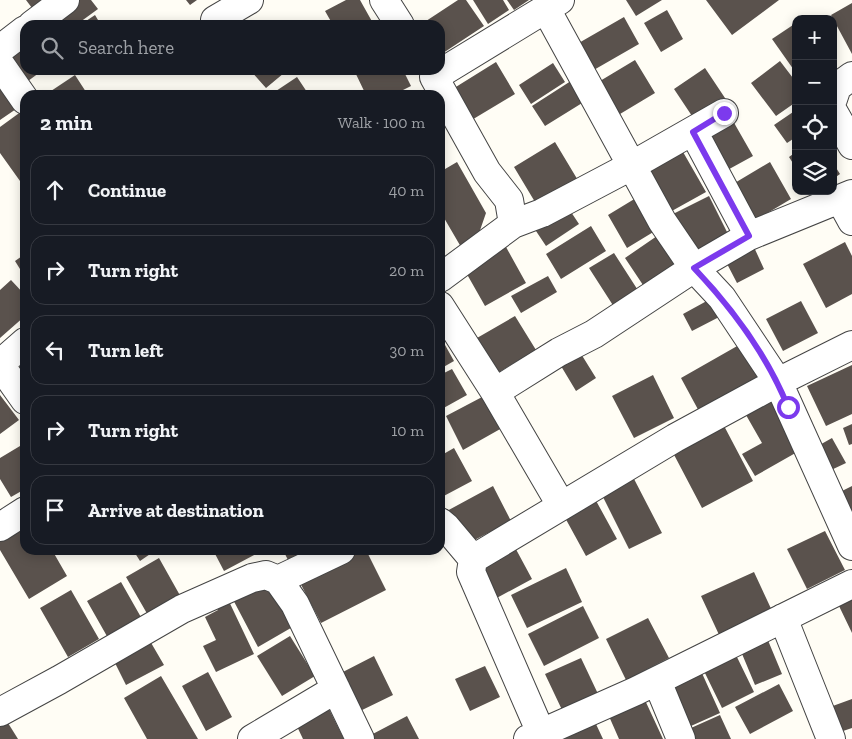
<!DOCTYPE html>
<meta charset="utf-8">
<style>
body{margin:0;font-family:"Zilla Slab",serif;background:#242831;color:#f1f3f6}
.controls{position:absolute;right:15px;top:15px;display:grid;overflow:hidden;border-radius:10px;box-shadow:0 2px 12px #0003}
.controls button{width:45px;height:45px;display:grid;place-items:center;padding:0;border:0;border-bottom:1px solid #363941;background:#171b24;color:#f1f3f6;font:25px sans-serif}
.stop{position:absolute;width:15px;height:15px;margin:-11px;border:4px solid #7c3aed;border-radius:50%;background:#fff}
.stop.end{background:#7c3aed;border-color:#fff;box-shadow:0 1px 5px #0008}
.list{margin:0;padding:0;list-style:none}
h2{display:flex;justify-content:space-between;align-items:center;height:65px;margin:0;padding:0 20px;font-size:21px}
h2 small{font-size:16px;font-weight:400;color:#9ea1a6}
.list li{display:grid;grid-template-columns:32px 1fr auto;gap:15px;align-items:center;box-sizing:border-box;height:70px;margin:0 10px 10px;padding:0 10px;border:1px solid #363941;border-radius:15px}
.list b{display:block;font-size:19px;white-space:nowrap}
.list em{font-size:16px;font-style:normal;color:#9ea1a6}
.icon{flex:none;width:28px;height:28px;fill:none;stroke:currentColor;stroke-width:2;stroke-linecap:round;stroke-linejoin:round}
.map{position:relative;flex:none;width:852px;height:739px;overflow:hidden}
.search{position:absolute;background:#171b24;box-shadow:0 2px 12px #0003;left:20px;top:20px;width:425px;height:55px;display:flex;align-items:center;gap:12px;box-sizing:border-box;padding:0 18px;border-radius:15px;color:#9ea1a6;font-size:19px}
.panel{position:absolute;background:#171b24;box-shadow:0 2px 12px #0003;left:20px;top:90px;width:425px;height:465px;border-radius:15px}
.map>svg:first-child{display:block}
.building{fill:#5a524d}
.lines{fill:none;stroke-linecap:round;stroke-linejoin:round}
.minor-casing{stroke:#444;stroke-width:30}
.minor{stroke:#fff;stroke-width:28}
.route{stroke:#7c3aed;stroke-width:6}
</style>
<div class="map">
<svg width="852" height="739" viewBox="0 0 852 739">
<rect width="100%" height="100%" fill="#fffdf5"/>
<path class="building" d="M26,0H42L32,8Z
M69,0H91L98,9L76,25H62L53,12Z
M186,0H197L190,5Z
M346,0H360L374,25H333L325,11Z
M458,0H466L484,26L440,55V25H420Z
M473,0H503L509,10L488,24Z
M507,0H529L514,10Z
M626,0H662L636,16Z
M706,0H779L732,35Z
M852,3V54L831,15Z
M667,10L683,39L661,52L644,23Z
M95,15L101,25H80Z
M624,17L639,44L592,71L577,44Z
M796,23V73L772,39Z
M25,41V70H43L28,81L8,52Z
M635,60L655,93L615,117L595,84Z
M780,61L796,82V102L776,116L751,83Z
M496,62L515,94L470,121L451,90Z
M553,63L565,82L531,104L519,85Z
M705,68L727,101L696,122L674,89Z
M250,70H281L284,73L266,88Z
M354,70H403L411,86L393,95H366Z
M75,75L88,95H45Z
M297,77L309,95H270Z
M574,79L587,100L545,126L532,106Z
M0,81L19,107L0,120Z
M796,110V137L787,143L774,125Z
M22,111L25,115V188L0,153V127Z
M733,121L753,156L722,173L702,139Z
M555,142L579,182L538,207L514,167Z
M679,145L706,192L670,212L644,164Z
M796,152V168L789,157Z
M457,162L486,213L478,236L461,247L440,211V172Z
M770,162L791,199L754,221L733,184Z
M833,163L840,174L833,179Z
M709,196L730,238L693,257L671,215Z
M636,198L655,231L627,248L608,215Z
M569,209L579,224L546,246L536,231Z
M591,226L606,251L561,279L546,254Z
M657,236L679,269L647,291L625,258Z
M845,242L852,256V294L826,308L803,264Z
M753,245L764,269L737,283L724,258Z
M506,247L526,283L485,306L464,269Z
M614,253L641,295L616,310L589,268Z
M25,254V277L15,261Z
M548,276L557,292L521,313L511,296Z
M11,280L25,295V316L0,338V290Z
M714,297L723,315L692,331L683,314Z
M801,301L818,333L783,351L766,319Z
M515,316L536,350L491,377L470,342Z
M440,336L454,361L440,369Z
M746,341L766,378L701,415L681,378Z
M578,349L596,378L576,391L558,361Z
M852,365V414L826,426L807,386Z
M452,369L467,395L440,410V375Z
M653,375L674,418L634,438L612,396Z
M0,395L19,420L0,434Z
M484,396L502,428L463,450L446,416Z
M771,401L799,451L755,476L742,454L762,443L746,415Z
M722,422L753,481L702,508L671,449Z
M852,424V444L849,445L843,428Z
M832,438L846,463L829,471L816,447Z
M25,443V489L11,497L0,479V458Z
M454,448L472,481L440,498V456Z
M633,477L662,533L629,549L601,493Z
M493,486L511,521L463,546L445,512Z
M852,486V521L834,495Z
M594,497L617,539L586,556L563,514Z
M25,521V550H52L67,576L29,599L0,550V535Z
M825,531L845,570L807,589L787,549Z
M511,540L532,579L493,600L480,570Z
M133,550H156L140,561Z
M213,550H254L256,554L224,571Z
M283,550H311L289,562Z
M345,550H366L386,590L321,623L296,575Z
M159,558L182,599L149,617L126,577Z
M566,568L582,602L527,628L511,595Z
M754,572L774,615L721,639L701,596Z
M261,578L296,625L258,647L229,592Z
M121,582L142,619L108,638L87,601Z
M71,590L99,639L68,657L40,608Z
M225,593L254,654L216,672L203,646L216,640L205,617L218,610L212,599Z
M852,599V633L839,606Z
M583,606L599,638L544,666L528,634Z
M648,618L669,658L626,680L606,639Z
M290,636L315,676L282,696L257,656Z
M767,638L782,674L755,685L740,649Z
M150,641L164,665L126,685L114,661Z
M735,653L754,692L722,708L703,669Z
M374,656L393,695L358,712L339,674Z
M581,658L599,696L563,712L545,674Z
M485,666L500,697L470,711L455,679Z
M701,671L720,713L682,730L663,688Z
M208,672L232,717L206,731L182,686Z
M161,676L198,739H147L124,698Z
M779,684L793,711L750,734L735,707Z
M644,698L663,739H619L608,714Z
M852,699V728L840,732L830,707Z
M326,703L344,739H303L293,718Z
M720,715L731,739H685L682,732Z
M407,716L419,739H368L367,737Z
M595,722L603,739H554Z
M8,723L18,739H0V727Z"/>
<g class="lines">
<g class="minor-casing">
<path id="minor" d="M384,0L400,25
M546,9L662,221L694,268L749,236L852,194
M215,20L249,0
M32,25L65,0
M0,49L25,30
M0,64L25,100
M833,99L837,87L852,76
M833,111L852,145
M693,131L749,236
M840,199L852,221
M513,224L542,213L631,166L724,113
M440,278L513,224L509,200L487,172L434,77L560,0
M440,306L495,392L561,505
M0,364L25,342
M0,365L25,400
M495,392L559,352L594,334L694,268L722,298L778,382L852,546
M440,522L446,527L473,559
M0,527L25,511
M278,580L341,550
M783,618L831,739
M657,681L681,739
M0,712L59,680L182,609L252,578L266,575L278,580L295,604L360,739
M541,733L471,572L473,559L675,438L778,382L852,345
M252,739L336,689
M528,739L636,691L852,584"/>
</g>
<use href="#minor" class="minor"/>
</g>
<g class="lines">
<path class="route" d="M724,113L693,132L749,236L694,268C732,308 767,355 788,407"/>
</g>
</svg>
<div class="controls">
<button>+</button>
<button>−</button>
<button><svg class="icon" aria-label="locate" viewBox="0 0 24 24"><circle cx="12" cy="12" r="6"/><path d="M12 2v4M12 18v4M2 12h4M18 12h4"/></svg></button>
<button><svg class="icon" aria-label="layers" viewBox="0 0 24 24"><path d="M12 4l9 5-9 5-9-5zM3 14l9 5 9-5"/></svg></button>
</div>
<div class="stop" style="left:788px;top:407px"></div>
<div class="stop end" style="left:724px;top:113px"></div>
<div class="search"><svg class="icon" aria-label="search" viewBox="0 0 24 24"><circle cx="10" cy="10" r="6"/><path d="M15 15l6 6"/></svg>Search here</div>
<section class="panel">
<h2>2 min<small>Walk · 100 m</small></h2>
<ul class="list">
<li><svg class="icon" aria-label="ahead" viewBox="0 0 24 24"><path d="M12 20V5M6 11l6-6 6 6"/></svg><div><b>Continue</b></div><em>40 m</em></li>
<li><svg class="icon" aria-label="right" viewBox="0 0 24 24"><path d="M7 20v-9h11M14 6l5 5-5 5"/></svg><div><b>Turn right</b></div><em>20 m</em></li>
<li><svg class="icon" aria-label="left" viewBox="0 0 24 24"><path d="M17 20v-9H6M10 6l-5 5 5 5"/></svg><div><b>Turn left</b></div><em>30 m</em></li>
<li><svg class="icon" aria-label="right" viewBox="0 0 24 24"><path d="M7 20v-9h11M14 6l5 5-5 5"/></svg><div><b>Turn right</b></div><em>10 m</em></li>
<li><svg class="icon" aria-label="arrive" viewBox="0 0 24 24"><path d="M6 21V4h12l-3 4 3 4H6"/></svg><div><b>Arrive at destination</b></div></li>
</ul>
</section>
</div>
